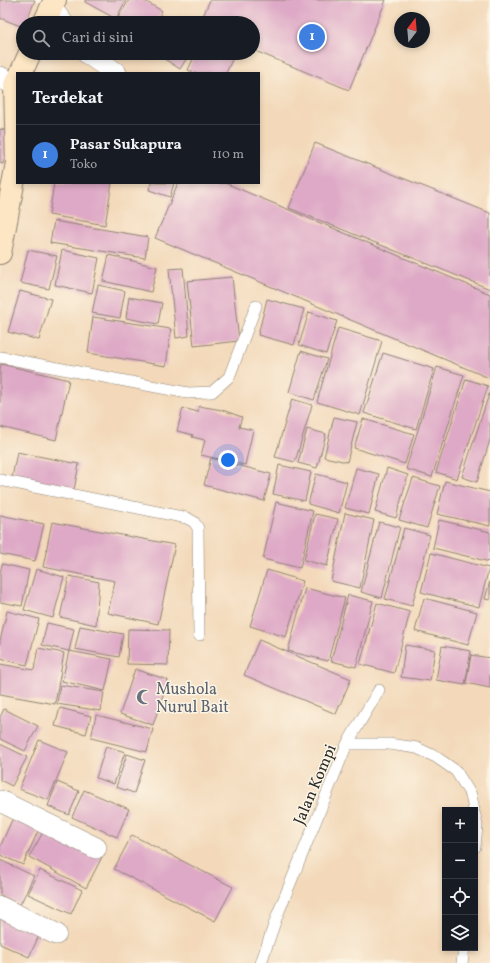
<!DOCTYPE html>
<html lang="id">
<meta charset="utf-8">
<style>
body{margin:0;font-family:Vollkorn,serif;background:#242831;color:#f1f3f6}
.controls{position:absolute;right:12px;bottom:12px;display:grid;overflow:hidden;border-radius:0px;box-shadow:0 2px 6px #0003}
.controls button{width:36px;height:36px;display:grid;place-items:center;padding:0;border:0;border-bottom:1px solid #363941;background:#171b24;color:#f1f3f6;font:20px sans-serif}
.compass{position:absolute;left:394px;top:12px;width:36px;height:36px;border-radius:50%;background:#171b24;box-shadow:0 2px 6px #0003;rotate:16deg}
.you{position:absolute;left:228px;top:460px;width:14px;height:14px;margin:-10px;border:3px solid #fff;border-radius:50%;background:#1a73e8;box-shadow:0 0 0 6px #1a73e833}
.badge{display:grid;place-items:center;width:26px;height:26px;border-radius:50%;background:#d1495b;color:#fff;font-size:13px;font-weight:700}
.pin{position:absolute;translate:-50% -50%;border:2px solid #fff;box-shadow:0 1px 4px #0006}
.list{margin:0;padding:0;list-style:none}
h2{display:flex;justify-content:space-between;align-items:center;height:52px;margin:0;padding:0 16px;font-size:17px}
h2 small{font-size:13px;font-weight:400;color:#9ea1a6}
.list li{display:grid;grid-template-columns:26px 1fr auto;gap:12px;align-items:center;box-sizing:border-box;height:60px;padding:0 16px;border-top:1px solid #363941}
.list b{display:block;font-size:15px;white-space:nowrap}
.list p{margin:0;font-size:13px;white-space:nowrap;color:#9ea1a6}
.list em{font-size:13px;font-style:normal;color:#9ea1a6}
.icon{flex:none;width:22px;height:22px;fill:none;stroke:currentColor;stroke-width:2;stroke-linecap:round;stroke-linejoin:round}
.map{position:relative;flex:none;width:490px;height:963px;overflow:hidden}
.search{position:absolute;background:#171b24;box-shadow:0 2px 6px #0003;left:16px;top:16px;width:244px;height:44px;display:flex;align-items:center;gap:10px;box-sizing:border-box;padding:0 14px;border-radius:22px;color:#9ea1a6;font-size:15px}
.panel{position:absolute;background:#171b24;box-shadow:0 2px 6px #0003;left:16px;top:72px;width:244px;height:112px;border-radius:0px}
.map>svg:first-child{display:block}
.building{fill:#dea9c6}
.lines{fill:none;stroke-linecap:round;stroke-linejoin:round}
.lane-casing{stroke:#8f8272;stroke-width:12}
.street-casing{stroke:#8f8272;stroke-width:22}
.secondary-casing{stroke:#8f8272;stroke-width:24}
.lane{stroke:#fff;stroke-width:11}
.street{stroke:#fff;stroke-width:21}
.secondary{stroke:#fce6c4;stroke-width:22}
.labels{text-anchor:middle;stroke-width:3;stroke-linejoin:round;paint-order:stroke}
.worship-label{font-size:16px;fill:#5b616d;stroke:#fcf5e5;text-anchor:start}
.street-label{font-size:16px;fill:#2b2b2b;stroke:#fcf5e5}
</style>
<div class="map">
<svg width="490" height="963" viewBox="0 0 490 963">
<rect width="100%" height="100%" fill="#fcf5e5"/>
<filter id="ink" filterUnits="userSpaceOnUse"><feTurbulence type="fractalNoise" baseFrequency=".025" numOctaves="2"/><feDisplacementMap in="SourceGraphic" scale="8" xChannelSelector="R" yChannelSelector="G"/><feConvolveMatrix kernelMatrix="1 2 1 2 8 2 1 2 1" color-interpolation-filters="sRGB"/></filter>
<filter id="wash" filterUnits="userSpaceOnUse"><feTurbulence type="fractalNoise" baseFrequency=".012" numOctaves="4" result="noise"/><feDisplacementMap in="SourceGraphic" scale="16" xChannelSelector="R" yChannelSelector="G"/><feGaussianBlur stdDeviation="0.9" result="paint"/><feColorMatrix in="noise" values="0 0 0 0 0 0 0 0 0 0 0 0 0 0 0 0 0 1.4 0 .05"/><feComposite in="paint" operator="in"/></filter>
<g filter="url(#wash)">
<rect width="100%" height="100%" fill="#f3d9ba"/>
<g id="blocks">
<path class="building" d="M0,0H35L26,23H23V27L0,18Z
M85,0H126L116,19L85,2Z
M129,0H143L162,11L155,23H115Z
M210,0H386L349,90L253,50V23H200Z
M163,16L175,23H158Z
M155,53H190L180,69Z
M196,53H235L226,73H195L188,70Z
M0,129L12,132L3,164L0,163Z
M315,143L490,213V289L289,208Z
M54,183H112L105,225L49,215Z
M151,183H174L170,197L149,190Z
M178,183H225L490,294V375L489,378L155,238Z
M54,221L148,237L145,258L50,243Z
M28,250L57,256L49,289L20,283Z
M62,250L99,258L92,293L55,285Z
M109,255L157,267L151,292L103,281Z
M183,268L189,336L176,338L169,269Z
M232,277L239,341L194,346L187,281Z
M98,285L125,291L120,318L92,313Z
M20,291L51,299L39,340L8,332Z
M129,297L162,303L158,324L126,318Z
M267,299L304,309L294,345L258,335Z
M309,312L337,321L326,354L299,345Z
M93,317L171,329L166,366L88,353Z
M338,328L382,341L360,415L317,402Z
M301,351L327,359L314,400L289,392Z
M383,353L434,369L416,429L364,413Z
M1,364L69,380L56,440L0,427V370Z
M437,367L464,375L432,477L406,469Z
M466,379L488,386L457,479L436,472Z
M490,391V440L477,482L462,477Z
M292,399L312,405L295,462L275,457Z
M199,406L222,410L242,417L239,427L253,430L245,465L201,455L205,440L192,437L193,435L177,431L183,408L198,412Z
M334,417L357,422L347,462L324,457Z
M363,419L414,434L405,464L354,448Z
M307,429L326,434L317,468L298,463Z
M17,452L79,464L74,490L12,478Z
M211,458L271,474L264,501L204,485Z
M279,465L311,472L305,501L273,494Z
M356,468L379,474L369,514L345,508Z
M387,468L408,475L396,518L375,512Z
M316,474L347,482L339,513L308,504Z
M413,478L440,486L427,528L399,520Z
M445,481L490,492V526L437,514Z
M276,502L313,511L300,568L263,559Z
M345,513L374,520L360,588L331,581Z
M315,514L338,519L327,566L304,560Z
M0,515L44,524L35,561L0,554Z
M439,520L490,532V562L433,548Z
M52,522L175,545L158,624L108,613L115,581L43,567Z
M379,522L400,527L382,598L361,592Z
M404,528L430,535L412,606L385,599Z
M431,553L489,568L479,607L421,592Z
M2,564L29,570L22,606L0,602V573Z
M36,569L64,577L53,618L24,610Z
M267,570L303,581L286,637L250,626Z
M69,576L99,582L96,625L60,617Z
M490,581V600L485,599Z
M305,588L345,598L328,661L288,651Z
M348,595L373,601L356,667L331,661Z
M424,598L477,612L468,645L415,631Z
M377,603L410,612L394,673L360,664Z
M7,611L39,619L27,665L0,659V641Z
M47,623L74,629L69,651L42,645Z
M80,626L123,634L119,657L75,649Z
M128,629L169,630L168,665L127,664Z
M259,640L351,679L336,714L244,675Z
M405,645L435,650L430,681L401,677Z
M442,646L471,651L465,685L436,680Z
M38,648L64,653L55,704L0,694V664L34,670Z
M69,651L112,659L105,691L62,681Z
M471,655L490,658V688L466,683Z
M135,669L168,680L153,725L120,714Z
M60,685L104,692L101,711L57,704Z
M60,708L91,716L86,734L55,726Z
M4,709L38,726L25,751L0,739V717Z
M96,715L153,729L147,752L91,738Z
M39,740L68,752L48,800L19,789Z
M0,744L27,757L12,786L0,780Z
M106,746L125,752L114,784L96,778Z
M127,754L145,760L134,793L116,787Z
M57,782L79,791L69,815L48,806Z
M84,790L129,809L117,837L72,817Z
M15,813L41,824L23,865L0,855V847Z
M46,827L102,857L86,888L29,857Z
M132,835L233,887L215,921L114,869Z
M0,860L34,876L20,905L0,895Z
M40,870L82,890L71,914L28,894Z
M0,910L42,929L29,957L0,944Z"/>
</g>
</g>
<g filter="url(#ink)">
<use href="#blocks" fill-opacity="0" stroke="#8f8272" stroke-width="1"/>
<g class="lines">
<g class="lane-casing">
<path id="lane" d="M0,357L188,393L212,392L229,377L256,306
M0,480L187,518L194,522L198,528L199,635
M347,744L379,690
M475,815L477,826L475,847
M261,963L277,916L347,744H389L417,748L436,757L456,771L471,795L474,810
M462,963L464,948"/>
</g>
<g class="street-casing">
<path id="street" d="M51,8L63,23
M87,53L116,73
M0,77L15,85
M0,801L96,848
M0,907L56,934"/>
</g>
<g class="secondary-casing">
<path id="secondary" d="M44,23L55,0
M21,73L30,53
M0,253L17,163L15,85L17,81"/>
</g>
<use href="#lane" class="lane"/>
<use href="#street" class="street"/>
<use href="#secondary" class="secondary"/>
</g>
</g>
<defs>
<g id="mosque-bare" transform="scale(1.2)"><path d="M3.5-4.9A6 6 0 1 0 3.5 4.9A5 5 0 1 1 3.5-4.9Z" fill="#6b7280" stroke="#fcf5e5" stroke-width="2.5" paint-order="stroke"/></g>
</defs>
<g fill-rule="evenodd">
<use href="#mosque-bare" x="144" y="697"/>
</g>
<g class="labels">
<g class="worship-label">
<text x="156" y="694">Mushola<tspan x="156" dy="18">Nurul Bait</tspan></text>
</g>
<g class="street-label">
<text transform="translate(314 784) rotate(-67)" y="6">Jalan Kompi</text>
</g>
</g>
</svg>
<div class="controls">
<button>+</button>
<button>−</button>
<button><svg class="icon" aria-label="locate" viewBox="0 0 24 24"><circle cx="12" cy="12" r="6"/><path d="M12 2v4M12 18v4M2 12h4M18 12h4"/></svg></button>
<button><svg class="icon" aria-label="layers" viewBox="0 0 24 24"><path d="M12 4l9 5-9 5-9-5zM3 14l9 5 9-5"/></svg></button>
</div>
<svg class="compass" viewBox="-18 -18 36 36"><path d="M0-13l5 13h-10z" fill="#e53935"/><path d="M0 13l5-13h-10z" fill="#9ea1a6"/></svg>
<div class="you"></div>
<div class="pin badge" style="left:312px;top:37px;background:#3f7fe0">1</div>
<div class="search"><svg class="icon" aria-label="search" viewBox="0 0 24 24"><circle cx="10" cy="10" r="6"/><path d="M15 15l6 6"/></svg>Cari di sini</div>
<section class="panel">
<h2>Terdekat<small></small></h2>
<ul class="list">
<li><span class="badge" style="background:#3f7fe0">1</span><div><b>Pasar Sukapura</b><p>Toko</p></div><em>110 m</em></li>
</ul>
</section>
</div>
